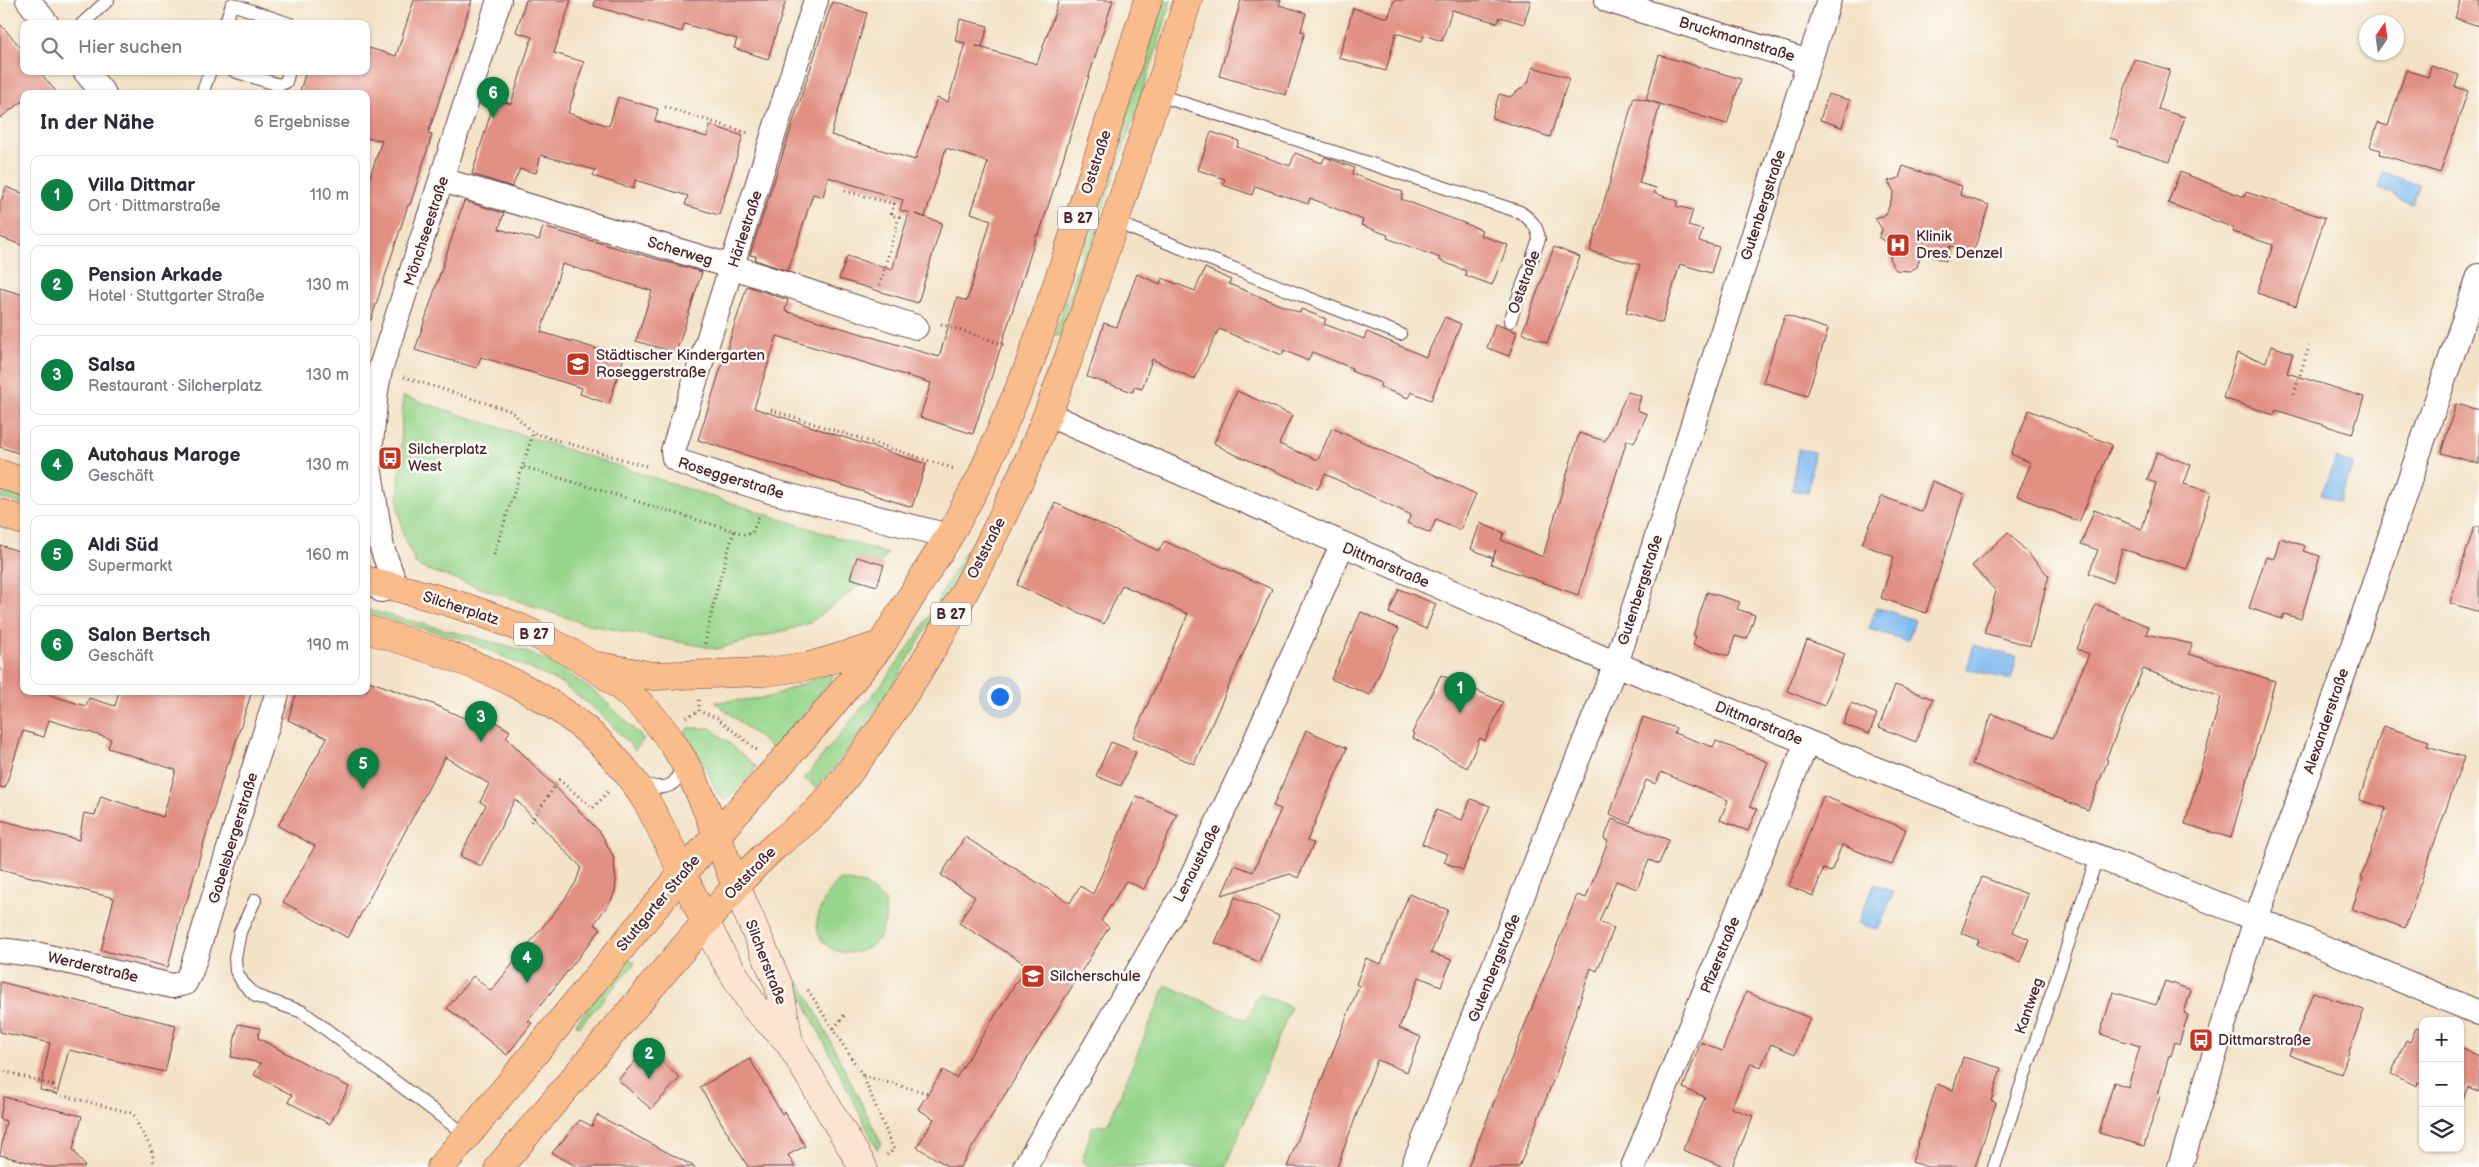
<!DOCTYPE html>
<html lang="de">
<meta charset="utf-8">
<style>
body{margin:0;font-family:"Balsamiq Sans",sans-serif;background:#f7f7f7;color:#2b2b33}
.controls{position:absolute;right:15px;bottom:15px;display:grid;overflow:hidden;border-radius:10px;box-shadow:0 1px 4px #0004}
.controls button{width:45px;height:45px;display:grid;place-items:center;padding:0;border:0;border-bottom:1px solid #e1e1e2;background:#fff;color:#2b2b33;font:25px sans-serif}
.compass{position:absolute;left:2359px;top:15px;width:45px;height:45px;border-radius:50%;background:#fff;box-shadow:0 1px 4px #0004;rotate:13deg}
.you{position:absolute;left:999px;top:696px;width:18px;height:18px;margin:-12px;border:4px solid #fff;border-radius:50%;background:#1a73e8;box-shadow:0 0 0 8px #1a73e833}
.badge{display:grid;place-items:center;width:32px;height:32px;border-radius:50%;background:#0b8043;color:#fff;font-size:16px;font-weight:700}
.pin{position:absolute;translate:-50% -41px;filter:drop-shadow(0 1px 2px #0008)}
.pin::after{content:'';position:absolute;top:26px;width:18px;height:15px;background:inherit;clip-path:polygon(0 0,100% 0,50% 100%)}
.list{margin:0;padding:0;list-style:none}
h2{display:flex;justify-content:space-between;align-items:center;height:65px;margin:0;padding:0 20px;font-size:21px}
h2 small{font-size:16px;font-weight:400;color:#7c7c81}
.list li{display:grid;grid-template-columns:32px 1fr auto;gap:15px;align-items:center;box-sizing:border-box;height:80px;margin:0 10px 10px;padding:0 10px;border:1px solid #e1e1e2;border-radius:10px}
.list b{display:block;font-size:19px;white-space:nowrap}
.list p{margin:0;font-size:16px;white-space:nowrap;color:#7c7c81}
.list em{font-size:16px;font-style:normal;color:#7c7c81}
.icon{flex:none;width:28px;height:28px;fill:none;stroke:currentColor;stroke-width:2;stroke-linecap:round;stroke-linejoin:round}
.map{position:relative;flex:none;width:2479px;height:1167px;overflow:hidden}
.search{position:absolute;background:#fff;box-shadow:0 1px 4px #0004;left:20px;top:20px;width:350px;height:55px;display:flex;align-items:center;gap:12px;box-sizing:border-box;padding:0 18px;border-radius:10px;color:#7c7c81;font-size:19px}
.panel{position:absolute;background:#fff;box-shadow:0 1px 4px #0004;left:20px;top:90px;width:350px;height:605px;border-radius:10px}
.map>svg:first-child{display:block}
.green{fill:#97d58b;stroke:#707a5b}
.water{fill:#7dbaf0;stroke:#646c8e}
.building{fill:#e29083}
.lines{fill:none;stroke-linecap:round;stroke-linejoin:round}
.lane-casing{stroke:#633c42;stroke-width:14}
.street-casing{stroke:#633c42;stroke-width:26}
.secondary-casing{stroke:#633c42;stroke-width:29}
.primary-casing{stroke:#633c42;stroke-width:29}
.path{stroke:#633c42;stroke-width:3;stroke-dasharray:1 4;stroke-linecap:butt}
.lane{stroke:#fff;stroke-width:12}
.street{stroke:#fff;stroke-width:24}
.secondary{stroke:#fde4d1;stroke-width:28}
.primary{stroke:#fabc8b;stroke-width:28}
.labels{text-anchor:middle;stroke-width:5;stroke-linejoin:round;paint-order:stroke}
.shield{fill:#fdfcf7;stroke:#806168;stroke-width:1}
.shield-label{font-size:14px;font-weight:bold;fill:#4a1f2b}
.street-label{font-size:15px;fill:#4a1f2b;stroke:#fdfcf7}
.poi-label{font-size:15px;fill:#4a1f2b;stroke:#fdfcf7;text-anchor:start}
</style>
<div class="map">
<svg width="2479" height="1167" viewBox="0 0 2479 1167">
<rect width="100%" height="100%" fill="#fdfcf7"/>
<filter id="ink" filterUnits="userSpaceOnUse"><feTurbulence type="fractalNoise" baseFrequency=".02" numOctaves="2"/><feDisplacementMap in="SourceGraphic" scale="10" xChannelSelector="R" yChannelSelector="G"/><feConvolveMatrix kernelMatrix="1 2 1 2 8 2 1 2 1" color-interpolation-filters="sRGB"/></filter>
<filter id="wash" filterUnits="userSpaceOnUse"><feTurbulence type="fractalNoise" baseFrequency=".0096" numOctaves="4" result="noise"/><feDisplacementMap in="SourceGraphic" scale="20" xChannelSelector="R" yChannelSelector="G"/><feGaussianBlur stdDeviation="1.12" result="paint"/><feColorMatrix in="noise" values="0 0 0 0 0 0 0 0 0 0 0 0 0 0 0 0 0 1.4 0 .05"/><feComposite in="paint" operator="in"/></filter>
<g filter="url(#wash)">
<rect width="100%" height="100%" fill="#f3e2c6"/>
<path class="green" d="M1164,0H1171L1157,48L1061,336L1055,335Z
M403,396L888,554L862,584L808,624L717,649L585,624L417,566L403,535L398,506Z
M0,489L24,497V505L0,498Z
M965,551L970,552C923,634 879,718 816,788L804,778L881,685L919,633Z
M369,610L520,649L556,665L599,695L644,739L635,750L599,712L561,683L469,641L368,614Z
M831,673L833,675L832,679L773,749L715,702L766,698Z
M689,728H711L757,767L733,794L724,800L718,795L705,765L684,734Z
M841,880L865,884L885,901C895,976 796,962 821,907C825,897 832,885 841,880Z
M628,958L635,963L580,1026H577L576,1023Z
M793,979L800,983L812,1004L881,1143L877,1149Z
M1166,985L1247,1020L1259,994L1291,1007L1226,1167H1093L1082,1162L1092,1127L1108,1124Z"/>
<path class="water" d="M2383,172L2419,185L2413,204L2397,199L2395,194L2379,188Z
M1798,449L1814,452L1808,493L1792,490Z
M2336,458L2353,465L2339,502L2321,494Z
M1876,607L1915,620L1908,641L1869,629Z
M1974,645L2017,657L2011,680L1967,669Z
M1874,884L1894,892L1878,930L1858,923Z"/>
<g id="blocks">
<path class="building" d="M414,0H472L428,134L432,135L410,205H408L371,320H366V189L382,140L366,138V94H299L306,71H366V47L396,56Z
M526,0H571L554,53L584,62L568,113L609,126L618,97L658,109L655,121L680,129L707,137L710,125L743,136L719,215L685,205L688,196L635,180L633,189L593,176L595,170L541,155L536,173L520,169L512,187L472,174L495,99L511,104L532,37L516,32Z
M595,0H786L768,59L734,48L737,39L684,24L682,32L594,6Z
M1059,0H1113L1039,235L1037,234L973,434L920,417L931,383L777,336L754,408L926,464L912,507L698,440L747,286L788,300L785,311L939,357L957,298L967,301L991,220L971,213L988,162L946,148L925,217L915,214L942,223L918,303L839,279L847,256L892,270L909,213L900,210L903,200L828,177L823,197L813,194L788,271L755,260L756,256L750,255L832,2L867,13L831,135L915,160L937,98L948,102L965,43L955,41L960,19L988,26L982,47L976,46L1037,64Z
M1241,0H1281L1279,5L1306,13L1301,31L1305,32L1286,95L1219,76Z
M1394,0H1531L1524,24L1500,17L1498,23L1452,10L1442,41L1424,35L1422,41L1396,33L1386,71L1339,58L1353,8L1388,18Z
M2461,0H2479V26L2455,18Z
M0,24L24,51V71H39L58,94H24V100L0,118Z
M1659,55L1741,79L1727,124L1646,100Z
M2134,59L2170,70L2158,109L2185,117L2170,162L2117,146L2119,141L2110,138Z
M2431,66L2459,75L2455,87L2468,91L2440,173L2380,154L2381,150L2370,147L2378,123L2388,126L2406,70L2428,77Z
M1533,67L1569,78L1550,137L1492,118L1499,94L1510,97L1528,83Z
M1828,94L1850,100L1842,127L1820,120Z
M1634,97L1660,104L1639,183L1656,188L1654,193L1678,201L1676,206L1693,210L1688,226L1703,230L1699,241L1719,247L1711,273L1680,264L1662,323L1626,312L1640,265L1590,251Z
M1211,132L1239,141L1237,147L1290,166L1295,153L1322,163L1325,157L1354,168L1352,174L1403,192L1401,199L1482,230L1480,235L1508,245L1492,285L1465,275L1466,271L1439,260L1440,258L1387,238L1388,235L1361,225L1363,220L1310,198L1308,204L1255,186L1252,195L1223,185L1225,179L1198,170Z
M1903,166L1962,186L1960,195L1989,205L1973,253L1950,246L1946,261L1921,253L1917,267L1910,271L1896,270L1892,265L1890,258L1894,244L1879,238L1882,229L1875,218L1886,215L1894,192L1888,181L1899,178Z
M2180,172L2244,197L2246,192L2325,218L2296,306L2257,293L2273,245L2233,232L2234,228L2168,203Z
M6,187L24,194V246L0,237V204Z
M464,201L504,213L499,229L539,240L543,227L702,272L676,353L636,341L652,291L562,264L541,332L624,357L609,404L580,394L582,388L481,357L477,368L415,350Z
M1554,247L1580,257L1547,343L1522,333Z
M1205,268L1231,280L1229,284L1300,313L1301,309L1326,319L1324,324L1364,339L1367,332L1426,357L1445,317L1461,324L1431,400L1411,392L1408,398L1380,387L1381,383L1351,371L1352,368L1312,352L1308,361L1284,350L1282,355L1219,329L1194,379L1152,359L1142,389L1134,387L1133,392L1087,377L1104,323L1117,327L1137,274L1160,284L1162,278L1195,291Z
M0,288L24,295V455L0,447Z
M1785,315L1828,329L1807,396L1763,382Z
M1495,324L1517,332L1509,356L1487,348Z
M2271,346L2293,353L2287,373L2364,397L2352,434L2276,410L2274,415L2223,398L2237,353L2266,362Z
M1237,391L1292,415L1279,444L1318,460L1332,428L1476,494L1460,530L1436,519L1430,533L1407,523L1411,515L1325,474L1318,489L1229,452L1214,443Z
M1628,392L1641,396L1637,410L1647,414L1634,443L1627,440L1578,595L1491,564L1496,550L1493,558L1471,549L1480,523L1504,533L1501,540L1543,557L1579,433L1605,441Z
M2456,404L2479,410V464L2441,453Z
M2029,410L2112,445L2079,522L2017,496L2031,463L2011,454Z
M2157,452L2191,465L2184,484L2211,492L2187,569L2122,549L2113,583L2089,573L2098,550L2081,544L2094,510L2142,529L2156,483L2147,480Z
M1932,481L1964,494L1926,613L1881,598L1894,557L1862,544L1882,496L1922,512Z
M1055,503L1159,551L1164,541L1272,589L1194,764L1133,737L1188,614L1122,585L1104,624L1017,585Z
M2474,527H2479V612L2450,603Z
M2008,532L2049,576L2030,646L1984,633L1996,591L1972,566Z
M2280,538L2305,546L2303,551L2320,556L2301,619L2284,614L2282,619L2249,608L2266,557L2274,559Z
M0,545L24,553V691H36L86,706L89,698L115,706L119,691H252L229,763H227L186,904L184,903L168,967L101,950L114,898L0,869V820L79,840L84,813L95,815L101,796L163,817L176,770L108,748L111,739L49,720L44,737L23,731L5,788L0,787Z
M857,557L884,565L877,586L850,578Z
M1399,589L1436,604L1426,629L1389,613Z
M1707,592L1740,602L1737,609L1755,615L1747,639L1735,636L1729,656L1693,645L1696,636H1693Z
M2096,604L2149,627L2146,634L2192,644L2189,654L2275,681L2231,838L2185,824L2221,697L2143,669L2106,759L2108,760L2088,810L1972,764L1992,714L2053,738L2089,654L2077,649Z
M1361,612L1399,629L1370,695L1331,679Z
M1807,640L1845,654L1824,706L1787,691Z
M1441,675L1503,702L1485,741L1480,738L1467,768L1413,738L1415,734L1412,733Z
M366,680L433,704L466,719L473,708L510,731L506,737L601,833L613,856L616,881L615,891L611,901L594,924L601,929L528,1021L532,1023L507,1055L447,1008L473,976L491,991L564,900L576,882L581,867L515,799L481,866L460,856L486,805L480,802L489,784L445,757L348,938L283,902L315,846L278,826L327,738L288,720L297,691H366Z
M1895,685L1933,699L1916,742L1879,727Z
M1851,703L1877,714L1869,734L1843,724Z
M1643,717L1676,728L1674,733L1713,747L1716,741L1768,762L1750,806L1757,809L1748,831L1720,820L1728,800L1661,772L1656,784L1646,780L1630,823L1610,814Z
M2383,726L2429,741L2427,746L2464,757L2405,928L2352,909L2363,878L2361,877L2386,808L2359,800Z
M1306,730L1347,748L1307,841L1314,843L1298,878L1290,874L1222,895L1235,865L1253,872L1281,809L1273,806Z
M1111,742L1136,752L1121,786L1096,776Z
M1136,796L1177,814L1144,889L1126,881L1101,921L1109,927L960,1167H949L917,1147L934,1119L918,1109L943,1070L956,1078L1027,965L959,923L975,897L941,875L965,837L1070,903L1080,886L1093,894Z
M1823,796L1906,829L1892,865L1842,845L1831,872L1823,869L1813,896L1789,886Z
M1471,799L1490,806L1463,870L1444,862L1448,854L1422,844L1436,810L1462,820Z
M1612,819L1669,840L1659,864L1649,860L1637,889L1616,881L1599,922L1614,928L1597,971L1591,968L1564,1047L1566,1048L1519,1167H1468L1577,895L1586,898L1608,841L1604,839Z
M1982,877L2027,894L2013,932L2029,939L2020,962L1977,945L1979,940L1961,933Z
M1409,894L1448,910L1431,953L1452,960L1441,986L1419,977L1399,1028L1421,1037L1407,1072L1377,1060L1337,1167H1287L1359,986L1356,984L1366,958L1381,964Z
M1235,897L1279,916L1259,962L1215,943Z
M2165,981L2191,990L2184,1013L2188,1015L2179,1044L2175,1042L2171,1056L2169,1055L2158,1095L2160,1096L2144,1146L2099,1133L2114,1082L2128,1087L2140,1046L2100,1034L2113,992L2156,1005Z
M0,982L176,1025L165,1072L69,1050L57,1094L40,1090L50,1043L0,1032Z
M1746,992L1810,1018L1795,1054L1771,1044L1761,1067L1751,1063L1731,1108L1753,1116L1732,1167H1724L1683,1150L1705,1097L1683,1088L1701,1042L1722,1051Z
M2313,992L2364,1010L2341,1074L2289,1055Z
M238,1024L260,1028L258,1038L349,1087L330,1124L288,1102L292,1095L254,1075L261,1063L231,1057Z
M2416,1028L2423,1030V1084L2418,1082L2417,1086L2391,1074L2406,1040L2410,1042Z
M2460,1047L2479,1056V1092L2468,1087L2462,1101Z
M647,1048L680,1078L651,1109L618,1080Z
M1963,1057L2001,1068L1991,1101L1996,1103L1975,1167H1928L1912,1162L1937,1084L1953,1090Z
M750,1059L782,1114L784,1112L805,1146L788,1155L795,1167H748L700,1087Z
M4,1097L82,1116L73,1149L85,1167H47L0,1155L6,1121L0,1119Z
M597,1115L695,1167H578L552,1153L580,1120L592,1126Z"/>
</g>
</g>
<g filter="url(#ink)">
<use href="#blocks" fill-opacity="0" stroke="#633c42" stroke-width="1"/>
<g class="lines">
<g class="lane-casing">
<path id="lane" d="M82,24L108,0
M225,24L232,4L290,24
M234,71L279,85L286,82L289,71
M202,94L210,71
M1158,95L1520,212C1531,220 1537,225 1539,239L1510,321
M1115,222L1400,334
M637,781C658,791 681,792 680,761
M255,900L240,932L235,958L236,971L243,983L256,996L303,1012L466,1135
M1994,1167L2097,857"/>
</g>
<g class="street-casing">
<path id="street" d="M28,0L47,24
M816,0L673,451L674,458L683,463L770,491L949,536
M1607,0L1809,62
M85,71L104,94
M442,180L733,267L916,327
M1047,414L1616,664L1807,742L2256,919L2479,1013
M381,590L396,587L382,548L369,465L376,391L380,370L499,0
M0,950L40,955L172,986L185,983L191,971L278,691
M1025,1167L1188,885L1247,760L1342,545
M1413,1167L1616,664L1829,0
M1633,1167L1807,742
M2180,1167L2256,919L2340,684L2479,276"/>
</g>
<g class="secondary-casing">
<path id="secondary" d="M736,886L779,986L789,1042
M705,922L722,955L755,1008L789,1042L863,1167"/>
</g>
<g class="primary-casing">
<path id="primary" d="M0,474L24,482
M0,513L24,521
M366,580C478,607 613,647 677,750C703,791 718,841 736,886
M366,629C478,663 584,696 647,802C669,841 686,882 705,922
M599,666L653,676L765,672L810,666L881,645
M441,1167L682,874L822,717L881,645L949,536L981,477L1028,368L1068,252L1148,0
M499,1167L736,886C748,872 761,859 775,846C793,831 813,818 828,799C904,706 966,597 1016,488C1056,402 1085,311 1115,221C1139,148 1165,74 1188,0"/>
</g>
<path class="path" d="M363,94L364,91
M665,107L748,133
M845,191L894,204L891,215L899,217L879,288
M941,324L1006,345
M404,377L511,411L533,433L649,467
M2294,394L2309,346
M771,410L955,469
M524,467L734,531L717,589L704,647
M734,531L747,535L752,533L760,514
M494,555L533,433
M699,700V711L717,718L757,750
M686,717L699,711
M531,822L559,780L593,808L608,792
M808,990L863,1076L894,1150L887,1155
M834,1028L846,1013
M0,1070L53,1085L57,1094L132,1113C137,1118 136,1121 139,1127C147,1142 155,1149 153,1167
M863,1076L928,1093"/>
<use href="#lane" class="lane"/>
<use href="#street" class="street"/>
<use href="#secondary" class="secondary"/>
<use href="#primary" class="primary"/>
</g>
</g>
<defs>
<g id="hospital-square" transform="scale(1.25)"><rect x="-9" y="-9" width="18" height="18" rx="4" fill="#c8321e" stroke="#fdfcf7"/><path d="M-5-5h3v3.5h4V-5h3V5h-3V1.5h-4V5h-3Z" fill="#fff"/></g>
<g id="school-square" transform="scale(1.25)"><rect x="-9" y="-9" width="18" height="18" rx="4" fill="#c8321e" stroke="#fdfcf7"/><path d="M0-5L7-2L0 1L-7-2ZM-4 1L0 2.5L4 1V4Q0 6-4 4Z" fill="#fff"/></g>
<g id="bus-square" transform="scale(1.25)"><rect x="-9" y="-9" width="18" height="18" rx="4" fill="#c8321e" stroke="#fdfcf7"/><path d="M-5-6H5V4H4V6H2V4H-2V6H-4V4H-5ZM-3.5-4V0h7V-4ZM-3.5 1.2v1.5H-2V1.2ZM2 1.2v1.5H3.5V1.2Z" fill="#fff"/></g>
</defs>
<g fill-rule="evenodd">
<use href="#hospital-square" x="1898" y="245"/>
<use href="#school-square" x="578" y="364"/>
<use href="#bus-square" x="390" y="458"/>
<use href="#school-square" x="1033" y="976"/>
<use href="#bus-square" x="2201" y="1040"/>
</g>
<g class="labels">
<g class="shield">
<rect x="1058" y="206.5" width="40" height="23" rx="4"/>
<rect x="931" y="602.5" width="40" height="23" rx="4"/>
<rect x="514" y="622.5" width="40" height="23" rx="4"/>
</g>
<g class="shield-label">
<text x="1078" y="223">B 27</text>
<text x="951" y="619">B 27</text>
<text x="534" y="639">B 27</text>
</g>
<g class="street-label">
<text transform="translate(1737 39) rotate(17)" y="5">Bruckmannstraße</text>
<text transform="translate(1096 162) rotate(-72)" y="5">Oststraße</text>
<text transform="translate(1763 205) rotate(-72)" y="5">Gutenbergstraße</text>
<text transform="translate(745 229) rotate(-72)" y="5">Härlestraße</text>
<text transform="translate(426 231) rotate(-72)" y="5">Mönchseestraße</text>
<text transform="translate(680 251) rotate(17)" y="5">Scherweg</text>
<text transform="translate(1524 282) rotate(-70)" y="5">Oststraße</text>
<text transform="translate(731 478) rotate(17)" y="5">Roseggerstraße</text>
<text transform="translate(986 548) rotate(-63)" y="5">Oststraße</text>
<text transform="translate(1386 565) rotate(23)" y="5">Dittmarstraße</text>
<text transform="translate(1640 590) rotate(-72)" y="5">Gutenbergstraße</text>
<text transform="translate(461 608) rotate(18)" y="5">Silcherplatz</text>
<text transform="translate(2326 721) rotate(-71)" y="5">Alexanderstraße</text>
<text transform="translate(1759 723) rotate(22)" y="5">Dittmarstraße</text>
<text transform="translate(233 838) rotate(-73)" y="5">Gabelsbergerstraße</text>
<text transform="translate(1197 863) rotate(-63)" y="5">Lenaustraße</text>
<text transform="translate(750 873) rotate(-46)" y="5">Oststraße</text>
<text transform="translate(658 903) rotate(-50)" y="5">Stuttgarter Straße</text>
<text transform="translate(1720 955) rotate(-68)" y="5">Pfizerstraße</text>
<text transform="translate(766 962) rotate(69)" y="5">Silcherstraße</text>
<text transform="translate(93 967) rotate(13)" y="5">Werderstraße</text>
<text transform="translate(1494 968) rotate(-68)" y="5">Gutenbergstraße</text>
<text transform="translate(2029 1006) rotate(-71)" y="5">Kantweg</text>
</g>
<g class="poi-label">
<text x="1916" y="241">Klinik<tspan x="1916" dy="17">Dres. Denzel</tspan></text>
<text x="596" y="360">Städtischer Kindergarten<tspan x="596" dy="17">Roseggerstraße</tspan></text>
<text x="408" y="454">Silcherplatz<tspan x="408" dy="17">West</tspan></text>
<text x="1050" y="981">Silcherschule</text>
<text x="2218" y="1045">Dittmarstraße</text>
</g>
</g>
</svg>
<div class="controls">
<button>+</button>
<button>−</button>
<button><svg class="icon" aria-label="layers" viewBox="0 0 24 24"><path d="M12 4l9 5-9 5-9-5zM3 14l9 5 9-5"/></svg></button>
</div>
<svg class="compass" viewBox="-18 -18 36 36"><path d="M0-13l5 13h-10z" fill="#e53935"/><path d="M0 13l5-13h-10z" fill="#7c7c81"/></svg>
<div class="you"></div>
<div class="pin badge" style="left:1460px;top:713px">1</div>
<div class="pin badge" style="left:649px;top:1079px">2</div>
<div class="pin badge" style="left:481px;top:742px">3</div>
<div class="pin badge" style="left:527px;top:983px">4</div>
<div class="pin badge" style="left:363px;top:789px">5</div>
<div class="pin badge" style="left:493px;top:118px">6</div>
<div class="search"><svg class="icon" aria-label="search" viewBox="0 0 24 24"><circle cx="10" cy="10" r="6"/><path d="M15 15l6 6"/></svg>Hier suchen</div>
<section class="panel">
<h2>In der Nähe<small>6 Ergebnisse</small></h2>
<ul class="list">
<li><span class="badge">1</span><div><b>Villa Dittmar</b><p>Ort · Dittmarstraße</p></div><em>110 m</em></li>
<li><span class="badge">2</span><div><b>Pension Arkade</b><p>Hotel · Stuttgarter Straße</p></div><em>130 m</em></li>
<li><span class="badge">3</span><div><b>Salsa</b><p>Restaurant · Silcherplatz</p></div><em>130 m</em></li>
<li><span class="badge">4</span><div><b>Autohaus Maroge</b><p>Geschäft</p></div><em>130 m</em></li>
<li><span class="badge">5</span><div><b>Aldi Süd</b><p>Supermarkt</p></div><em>160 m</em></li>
<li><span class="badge">6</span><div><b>Salon Bertsch</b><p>Geschäft</p></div><em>190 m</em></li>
</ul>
</section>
</div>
